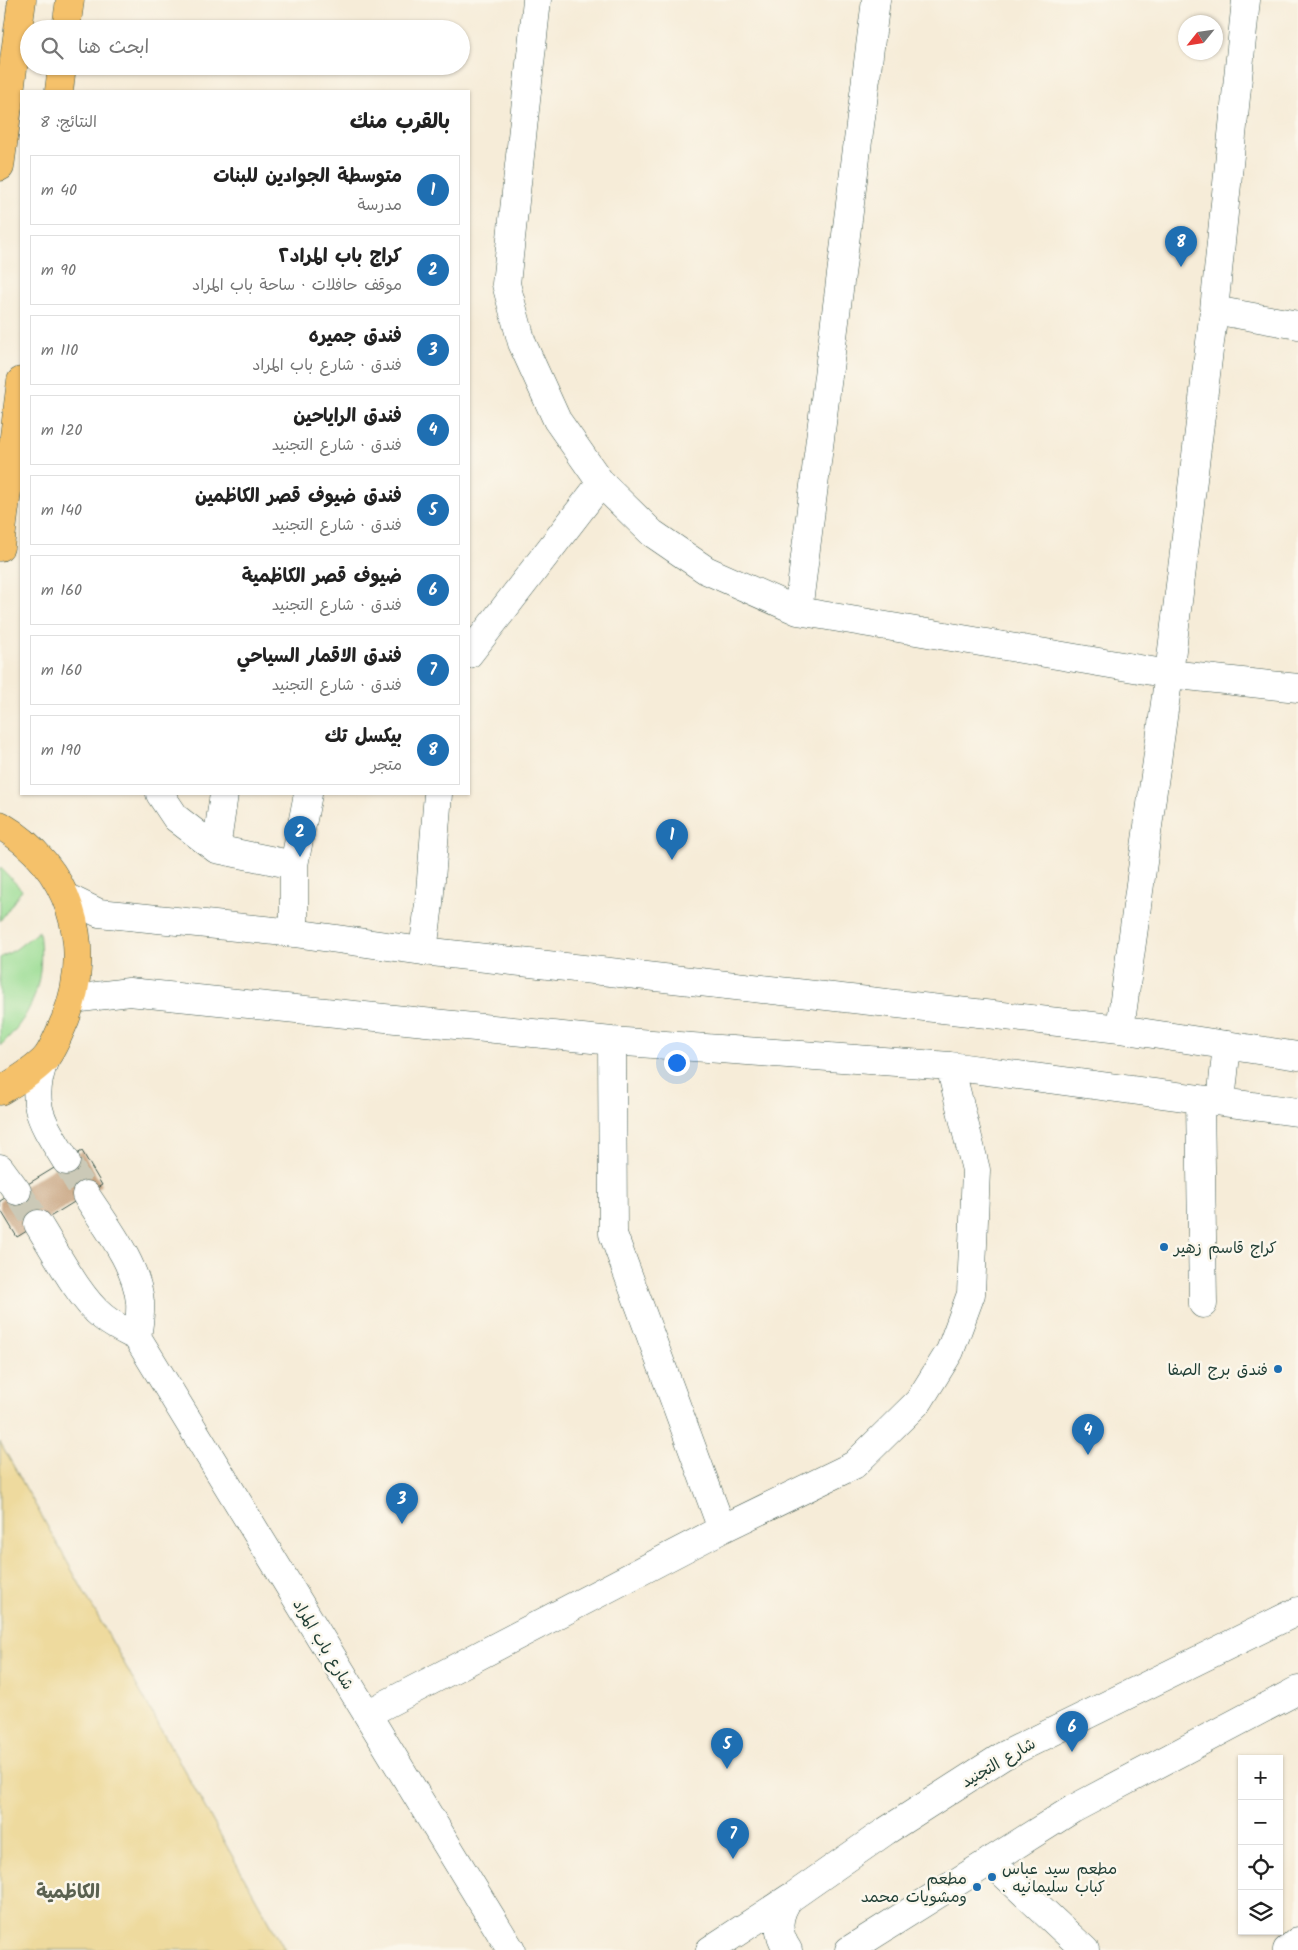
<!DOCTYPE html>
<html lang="ar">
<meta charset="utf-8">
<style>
body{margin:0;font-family:Kalam,"Playpen Sans Arabic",sans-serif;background:#f2f2f2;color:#222;direction:rtl}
.controls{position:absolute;right:15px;bottom:15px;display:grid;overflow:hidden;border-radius:0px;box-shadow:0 1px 4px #0004}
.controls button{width:45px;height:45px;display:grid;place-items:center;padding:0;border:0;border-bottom:1px solid #e0e0e0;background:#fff;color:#222;font:25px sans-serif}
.compass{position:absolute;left:1178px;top:15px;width:45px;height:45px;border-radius:50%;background:#fff;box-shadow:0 1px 4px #0004;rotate:240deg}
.you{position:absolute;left:676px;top:1062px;width:18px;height:18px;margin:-12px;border:4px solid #fff;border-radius:50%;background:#1a73e8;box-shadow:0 0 0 8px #1a73e833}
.badge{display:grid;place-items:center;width:32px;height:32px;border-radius:50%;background:#1f6fb2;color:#fff;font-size:16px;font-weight:700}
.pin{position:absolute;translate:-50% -41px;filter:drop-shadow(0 1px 2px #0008)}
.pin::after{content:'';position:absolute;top:26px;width:18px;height:15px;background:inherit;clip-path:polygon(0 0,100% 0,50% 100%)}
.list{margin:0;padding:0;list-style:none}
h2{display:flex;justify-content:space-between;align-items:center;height:65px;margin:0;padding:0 20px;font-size:21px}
h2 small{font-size:16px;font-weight:400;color:#767676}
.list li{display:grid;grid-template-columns:32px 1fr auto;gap:15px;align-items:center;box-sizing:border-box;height:70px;margin:0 10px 10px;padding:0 10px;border:1px solid #e0e0e0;border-radius:0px}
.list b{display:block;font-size:19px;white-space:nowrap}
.list p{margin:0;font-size:16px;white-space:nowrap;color:#767676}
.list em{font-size:16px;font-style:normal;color:#767676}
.icon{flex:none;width:28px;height:28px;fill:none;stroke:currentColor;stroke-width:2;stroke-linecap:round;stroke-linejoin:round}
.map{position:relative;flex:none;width:1298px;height:1950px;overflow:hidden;direction:ltr}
.search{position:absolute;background:#fff;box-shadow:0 1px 4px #0004;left:20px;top:20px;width:450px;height:55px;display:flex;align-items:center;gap:12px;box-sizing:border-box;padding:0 18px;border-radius:28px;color:#767676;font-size:19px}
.panel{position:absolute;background:#fff;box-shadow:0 1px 4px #0004;left:20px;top:90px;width:450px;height:705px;border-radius:0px;direction:rtl}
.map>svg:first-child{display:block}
.green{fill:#9bdd94;stroke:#5d8d64}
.sand{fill:#eeda9e;stroke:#868c69}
.building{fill:#caa886}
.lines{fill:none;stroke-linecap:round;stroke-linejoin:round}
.minor-tunnel{stroke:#cbc9b7;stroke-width:28;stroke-dasharray:28 14;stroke-linecap:butt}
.minor-casing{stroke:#3f574d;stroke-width:29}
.major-casing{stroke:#3f574d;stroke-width:29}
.minor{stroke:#fff;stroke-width:28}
.major{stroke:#f5c16b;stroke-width:28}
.poi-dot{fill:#1f6fb2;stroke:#fbf7ec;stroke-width:2}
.labels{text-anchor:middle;stroke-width:5;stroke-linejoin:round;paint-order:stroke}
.poi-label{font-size:16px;fill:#1f3d34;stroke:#fbf7ec;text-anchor:start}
.street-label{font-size:16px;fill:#1f3d34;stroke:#fbf7ec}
.quarter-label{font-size:19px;font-weight:bold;fill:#5b6251;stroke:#fbf7ec}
</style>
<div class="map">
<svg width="1298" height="1950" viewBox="0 0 1298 1950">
<rect width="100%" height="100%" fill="#fbf7ec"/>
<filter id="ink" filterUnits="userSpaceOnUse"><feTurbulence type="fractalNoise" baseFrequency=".02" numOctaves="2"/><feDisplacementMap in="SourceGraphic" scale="10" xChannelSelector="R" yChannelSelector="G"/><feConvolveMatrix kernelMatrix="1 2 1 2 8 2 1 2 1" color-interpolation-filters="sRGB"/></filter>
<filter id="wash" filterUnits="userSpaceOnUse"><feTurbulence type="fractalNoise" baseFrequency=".0096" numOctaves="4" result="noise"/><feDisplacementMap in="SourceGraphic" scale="20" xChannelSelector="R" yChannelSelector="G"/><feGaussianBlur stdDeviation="1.12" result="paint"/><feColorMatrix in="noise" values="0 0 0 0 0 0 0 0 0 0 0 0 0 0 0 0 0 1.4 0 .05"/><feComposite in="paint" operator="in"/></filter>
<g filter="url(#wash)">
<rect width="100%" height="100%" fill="#f6ecd8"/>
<path class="green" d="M0,867L22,890L0,921Z
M39,931C45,978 36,1012 0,1046V958L16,949Z"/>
<path class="sand" d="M0,1442L285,1950H0Z"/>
<g id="blocks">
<path class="building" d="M82,1151L102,1185L17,1237L0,1209V1201Z"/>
</g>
</g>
<g filter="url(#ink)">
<use href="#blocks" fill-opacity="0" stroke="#3f574d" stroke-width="1"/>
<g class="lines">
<path class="minor-tunnel" d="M66,1161L86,1195
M17,1191L38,1224"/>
<g class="minor-casing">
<path id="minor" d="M537,0L506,284L522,343L557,420L601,483L652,533L706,570L798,611L1169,674L1298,688
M1214,310L1298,325
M798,611L876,0
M469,654L601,483
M160,794L176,818L216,849L294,865
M216,849L224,794
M66,897L99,913L294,933L423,951L1120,1029L1298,1056
M294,933V865L308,794
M423,951L429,904L438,794
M73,999L129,992L612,1041L950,1066L1298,1112
M1120,1029L1169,674L1214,310L1246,0
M612,1041L613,1234L722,1529
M45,1059C27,1105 43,1123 66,1161
M1200,1099L1203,1304
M1221,1101L1227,1045
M0,1168L17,1191
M86,1195C106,1226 137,1265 140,1302C141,1314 139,1325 137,1337
M38,1224C55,1251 79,1298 103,1317C114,1326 125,1331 137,1337L511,1950
M367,1714L722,1529L854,1465L919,1401L950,1351L971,1294L976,1170L950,1066
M990,1861L1085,1950
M710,1950L791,1897
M788,1950C776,1932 777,1916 789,1899L886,1831L1003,1756L1298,1611
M849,1950L1073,1809L1298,1690
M1287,1950L1298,1941"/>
</g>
<g class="major-casing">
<path id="major" d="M66,29L70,0
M59,91L62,66
M0,167L22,0
M0,547L21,381
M0,825C70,866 95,945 65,1020C60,1031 52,1052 44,1060C31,1073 15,1082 0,1091"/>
</g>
<use href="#minor" class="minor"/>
<use href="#major" class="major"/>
</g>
</g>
<g class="poi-dot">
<circle cx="1164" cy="1247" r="5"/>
<circle cx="1278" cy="1369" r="5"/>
<circle cx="992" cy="1877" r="5"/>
<circle cx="977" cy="1887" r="5"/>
</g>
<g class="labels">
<g class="poi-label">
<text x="1174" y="1253">كراج قاسم زهير</text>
<text x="1268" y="1375" text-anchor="end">فندق برج الصفا</text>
<text x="1002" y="1874">مطعم سيد عباس<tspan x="1002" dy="18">. كباب سليمانيه</tspan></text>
<text x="967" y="1884" text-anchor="end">مطعم<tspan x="967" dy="18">ومشويات محمد</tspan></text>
</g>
<g class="street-label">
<text transform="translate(324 1644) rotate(59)" y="6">شارع باب المراد</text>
<text transform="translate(998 1762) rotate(-30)" y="6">شارع التجنيد</text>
</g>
<g class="quarter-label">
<text x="68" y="1898">الكاظمية</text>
</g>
</g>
</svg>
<div class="controls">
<button>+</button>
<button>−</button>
<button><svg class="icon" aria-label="locate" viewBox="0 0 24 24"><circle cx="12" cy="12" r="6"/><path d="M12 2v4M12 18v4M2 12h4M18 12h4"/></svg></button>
<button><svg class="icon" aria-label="layers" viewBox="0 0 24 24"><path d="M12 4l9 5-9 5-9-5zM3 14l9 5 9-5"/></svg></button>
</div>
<svg class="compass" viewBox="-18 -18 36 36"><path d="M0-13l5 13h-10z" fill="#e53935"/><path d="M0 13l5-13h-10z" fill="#767676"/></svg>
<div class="you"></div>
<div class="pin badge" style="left:672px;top:860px">1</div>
<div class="pin badge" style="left:300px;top:857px">2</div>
<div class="pin badge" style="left:402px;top:1524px">3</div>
<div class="pin badge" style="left:1088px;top:1455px">4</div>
<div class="pin badge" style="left:727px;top:1769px">5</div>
<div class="pin badge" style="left:1072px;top:1752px">6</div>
<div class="pin badge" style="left:733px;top:1859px">7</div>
<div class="pin badge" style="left:1181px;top:267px">8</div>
<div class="search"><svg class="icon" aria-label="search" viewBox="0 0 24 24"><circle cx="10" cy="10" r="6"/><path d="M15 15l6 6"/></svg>ابحث هنا</div>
<section class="panel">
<h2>بالقرب منك<small>النتائج: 8</small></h2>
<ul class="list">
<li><span class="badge">1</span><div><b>متوسطة الجوادين للبنات</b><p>مدرسة</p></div><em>40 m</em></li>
<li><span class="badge">2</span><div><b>كراج باب المراد٢</b><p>موقف حافلات · ساحة باب المراد</p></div><em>90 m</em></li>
<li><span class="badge">3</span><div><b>فندق جميره</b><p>فندق · شارع باب المراد</p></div><em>110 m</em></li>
<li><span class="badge">4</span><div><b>فندق الراياحين</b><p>فندق · شارع التجنيد</p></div><em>120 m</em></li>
<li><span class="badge">5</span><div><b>فندق ضيوف قصر الكاظمين</b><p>فندق · شارع التجنيد</p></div><em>140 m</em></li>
<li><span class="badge">6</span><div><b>ضيوف قصر الكاظمية</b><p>فندق · شارع التجنيد</p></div><em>160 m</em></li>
<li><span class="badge">7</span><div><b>فندق الاقمار السياحي</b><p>فندق · شارع التجنيد</p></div><em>160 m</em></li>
<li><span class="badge">8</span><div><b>بيكسل تك</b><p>متجر</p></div><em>190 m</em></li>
</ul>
</section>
</div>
